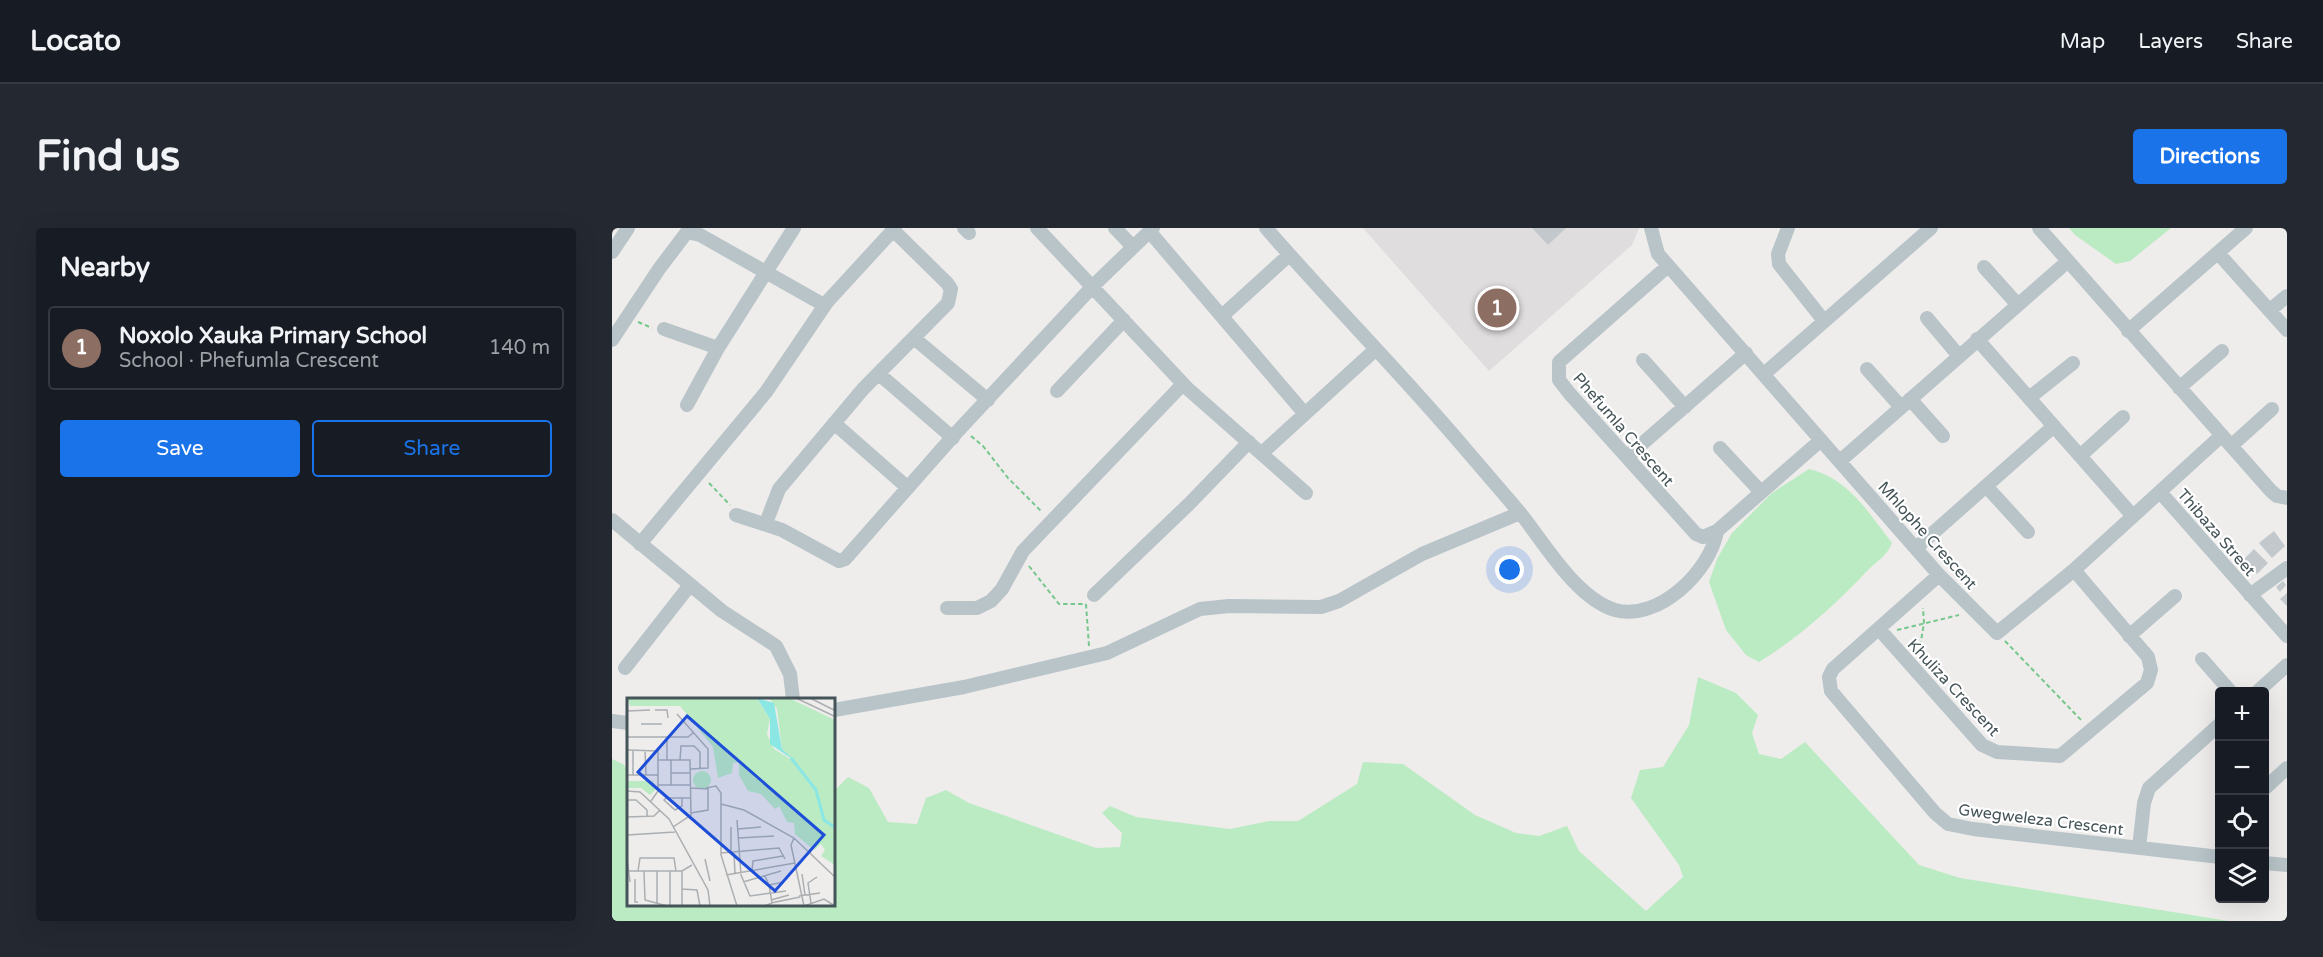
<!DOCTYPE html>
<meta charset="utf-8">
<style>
body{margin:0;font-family:"Varela Round",sans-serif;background:#242831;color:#f1f3f6}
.controls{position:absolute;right:18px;bottom:18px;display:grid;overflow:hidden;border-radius:6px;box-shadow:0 6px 24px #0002}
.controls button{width:54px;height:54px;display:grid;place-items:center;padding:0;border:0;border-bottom:2px solid #363941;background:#171b24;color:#f1f3f6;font:30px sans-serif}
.you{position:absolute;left:898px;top:342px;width:21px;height:21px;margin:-15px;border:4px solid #fff;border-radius:50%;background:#1a73e8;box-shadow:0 0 0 9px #1a73e833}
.badge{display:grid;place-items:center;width:39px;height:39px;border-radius:50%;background:#1a73e8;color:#fff;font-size:20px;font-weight:700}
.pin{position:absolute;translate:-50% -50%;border:3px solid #fff;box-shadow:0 2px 6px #0006}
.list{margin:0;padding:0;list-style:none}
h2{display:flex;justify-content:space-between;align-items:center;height:78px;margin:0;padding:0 24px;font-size:26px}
h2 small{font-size:20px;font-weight:400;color:#9ea1a6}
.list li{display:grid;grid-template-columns:39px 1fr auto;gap:18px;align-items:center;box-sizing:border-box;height:84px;margin:0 12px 12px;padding:0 12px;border:2px solid #363941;border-radius:6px}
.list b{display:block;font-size:22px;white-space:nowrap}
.list p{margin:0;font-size:20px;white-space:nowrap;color:#9ea1a6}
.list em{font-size:20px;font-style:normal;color:#9ea1a6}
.actions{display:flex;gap:12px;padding:18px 24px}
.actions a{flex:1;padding:14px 0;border:2px solid #1a73e8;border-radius:6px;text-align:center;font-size:21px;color:#1a73e8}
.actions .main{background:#1a73e8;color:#fff}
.icon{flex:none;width:33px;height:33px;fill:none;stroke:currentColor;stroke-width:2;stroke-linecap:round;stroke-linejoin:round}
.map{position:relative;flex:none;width:1675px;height:693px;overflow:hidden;border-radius:6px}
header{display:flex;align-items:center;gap:36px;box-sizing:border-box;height:84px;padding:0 30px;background:#171b24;border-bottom:2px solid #363941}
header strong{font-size:28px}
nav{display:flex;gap:33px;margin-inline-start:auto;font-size:21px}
.intro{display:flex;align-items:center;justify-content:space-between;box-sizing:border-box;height:144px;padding:0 36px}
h1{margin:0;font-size:42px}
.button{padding:15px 27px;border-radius:6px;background:#1a73e8;color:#fff;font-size:21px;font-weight:700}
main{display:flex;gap:36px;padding:0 36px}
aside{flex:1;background:#171b24;border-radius:6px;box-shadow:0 6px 24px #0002}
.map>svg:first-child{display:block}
.education{fill:#e0ddde}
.green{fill:#bbebc2}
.building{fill:#c3c8cc}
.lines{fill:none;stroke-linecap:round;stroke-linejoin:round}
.path{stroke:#75c78b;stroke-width:2;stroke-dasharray:4.5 3;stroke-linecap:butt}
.minor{stroke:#b8c4c8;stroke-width:14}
.labels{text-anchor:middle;stroke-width:4.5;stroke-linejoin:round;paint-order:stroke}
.street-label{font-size:16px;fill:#455458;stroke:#fff}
.inset-river{fill:none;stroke:#8ae7e4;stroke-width:3}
.inset-road{fill:none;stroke:#abafb1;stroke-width:1.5}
.view{fill:#1d4ed8;fill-opacity:0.15;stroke:#1d4ed8;stroke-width:3}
.inset-edge{fill:none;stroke:#455458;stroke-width:3}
</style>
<header>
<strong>Locato</strong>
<nav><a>Map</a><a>Layers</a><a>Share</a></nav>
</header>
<div class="intro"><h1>Find us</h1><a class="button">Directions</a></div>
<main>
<aside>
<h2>Nearby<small></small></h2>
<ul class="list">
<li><span class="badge" style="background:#8d6e63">1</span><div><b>Noxolo Xauka Primary School</b><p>School · Phefumla Crescent</p></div><em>140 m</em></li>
</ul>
<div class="actions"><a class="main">Save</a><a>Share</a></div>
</aside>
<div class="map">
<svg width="1675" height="693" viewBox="0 0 1675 693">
<rect width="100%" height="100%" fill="#efecec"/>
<path class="education" d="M751,0H1027L1020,17L877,143Z"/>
<path class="green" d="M1457,0H1559L1518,33L1504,36L1463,7Z
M1197,241C1237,251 1256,284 1280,315C1275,328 1266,332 1256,342C1224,376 1188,409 1147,434L1134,427L1114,402L1097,354L1105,331L1120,305L1160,265Z
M1086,449L1124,465L1146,487L1140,505L1147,526L1169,531L1193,514L1307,637L1348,650L1617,693H0V531L11,536L16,542V676H222V563L236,549L257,560L276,594L305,596L314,570L334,562L357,575L484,620L508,619L510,605L490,585L498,578L524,589L618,601L657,593H686L745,556L751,534L791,536L863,587L904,605L927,608L955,598L967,623L1034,683L1071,649L1067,637L1019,570L1028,542L1051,539L1077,497Z"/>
<path class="building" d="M920,0H954L936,17Z
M1662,303L1673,318L1660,330L1647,315Z
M1642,321L1656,335L1645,346L1631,332Z
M1671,353L1674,357L1668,364L1664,359Z
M1675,365V378L1668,371Z"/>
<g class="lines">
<path class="path" d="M26,94L40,100
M359,208L371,218L396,250L430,284
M97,255L118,277
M417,338L447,376H474
M474,376L477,418
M1285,402L1347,387
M1393,413L1470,493
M1307,425L1312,395L1311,380"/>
<path class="minor" d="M352,0L357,5
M425,0L576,161L694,265
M503,0L521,19
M654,0C720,76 791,147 855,223C873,244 891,265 909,286C933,316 964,370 1003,382C1047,394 1099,342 1105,303
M1039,0L1046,26L1327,347L1385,405L1462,342L1609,208
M1176,0L1166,26L1167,36L1212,93
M1427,0L1659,263L1665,268L1675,270
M537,3L693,186
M0,24L16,0
M1606,25L1675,102
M1056,38L947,134V152L958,166L1084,306L1091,309L1105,303L1209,212
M1372,39L1405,76
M1658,82L1675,68
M610,88L677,27
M1315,90L1347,128
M52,101L106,120
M1516,103L1634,0
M303,111L376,172
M1365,111L1520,287
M0,112L47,41L75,4L88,7L212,77
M1031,132L1073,179
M1255,141L1289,179
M267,146L341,210
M1152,146L1319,0
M1567,160L1610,123
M445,163L512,92
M1417,170L1461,135
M1298,171L1331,208
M75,177L106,120L182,0
M222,195L296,260
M1619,218L1660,181
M1108,220L1149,264
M650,225L764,121
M1468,228L1511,189
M1015,229L1134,125
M1228,233L1456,33
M1374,258L1416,304
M1548,264L1675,408
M124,287L170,302L227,333L233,331L344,205L481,58L541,0
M0,292L110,383L164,418L178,446L181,471
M154,295L167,261L251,161L336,75L339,61L335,55L281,2
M28,316L154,164L215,74L283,0
M1304,320L1442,198
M1327,347L1221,441L1217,449L1219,463L1323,585L1336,596L1361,601L1608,629
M482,367L577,276L637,214
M1638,367L1675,340
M335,380H365L379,373L390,361L411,323L571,156
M1267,401L1370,517L1385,524L1448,528L1535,455L1539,442L1536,429L1462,342
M1517,408L1563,368
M1590,431L1619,464
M13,440L78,357
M1645,464L1675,437
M222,482L352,459L495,425L588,381L617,378L709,379L727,373L810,326L908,285
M0,493L16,495
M1652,561L1675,540
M1527,620L1532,575L1537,560L1608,496
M1652,635L1675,637"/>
</g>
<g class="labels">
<g class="street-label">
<text transform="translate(1012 201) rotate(49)" y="6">Phefumla Crescent</text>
<text transform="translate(1605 304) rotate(49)" y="6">Thibaza Street</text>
<text transform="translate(1316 307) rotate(48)" y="6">Mhlophe Crescent</text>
<text transform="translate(1342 459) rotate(47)" y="6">Khuliza Crescent</text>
<text transform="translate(1429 591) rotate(7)" y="6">Gwegweleza Crescent</text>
</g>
</g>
<g transform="translate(15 470)">
<rect width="208" height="208" fill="#efecec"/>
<path d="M0,0H130L143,21L140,36L147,51L167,63L155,51L150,11L142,0H162L208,22V167L194,158L198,152L194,146L187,152L168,136L167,125L160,124L152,108L148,111L134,96L121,93L112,77V64L106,65L105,75L91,80L86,49L53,8H3ZM66 82a9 9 0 1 1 18 0a9 9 0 1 1-18 0ZM0,83H26L29,91L23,97L14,90H0Z" fill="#bbebc2"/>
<path d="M130,0L147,5L155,51L168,63L143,46V21Z" fill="#8ae7e4"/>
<path class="inset-river" d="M164,60L189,92L197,122L209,130"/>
<path class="inset-road" d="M169,0L209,19M183,0L209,13M28,12H40L41,20M1,13L23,12M50,16L81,51V70L64,71M14,26H35M0,39H61L67,34M40,39V62M0,52L31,53V93L24,103M6,52V77M18,52L19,77M31,62H63L64,117L46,129M44,62V87M53,62L54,48H67L73,54V71M44,75H64M0,77H31M31,87H64M64,90L81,91V112L64,115M79,90L89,88L94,95V157L110,208M0,93L13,94L42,121L81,192L83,208M55,100V108L48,112L37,102L39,100H64M0,102H9L20,112V118M94,106L117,112L167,140L209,180M0,119L27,118L33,112M110,122L114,177L123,198L159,193M111,131L134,129M0,137L48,134M112,140L147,138M167,140L164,147L177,208M94,155L152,150L158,161M104,155V129M107,155L108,176M0,161L3,184M78,161L83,183M0,173H55L65,167M11,173L13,160H47L49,173M17,173L18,202L40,208M30,173V205M43,173V208M55,173V208M125,173L126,163L156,158M175,176L178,197M99,177L168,165M138,178L142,187L157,184M8,181V204H11M116,184L154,173M55,191L70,192L73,208M172,198L193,195M144,202L162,197M144,205L173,199M184,205L181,185L190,179M138,208L145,205L142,187M177,208L197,201L208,208"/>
<path class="view" d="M60,18L197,137L148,193L11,74Z"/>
<rect width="208" height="208" class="inset-edge"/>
</g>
</svg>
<div class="controls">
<button>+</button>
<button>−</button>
<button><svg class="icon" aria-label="locate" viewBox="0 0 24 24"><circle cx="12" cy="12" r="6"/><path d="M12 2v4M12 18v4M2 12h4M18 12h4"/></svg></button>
<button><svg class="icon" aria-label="layers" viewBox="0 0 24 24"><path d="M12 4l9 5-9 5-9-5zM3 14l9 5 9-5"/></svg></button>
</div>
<div class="you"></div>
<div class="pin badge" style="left:885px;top:80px;background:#8d6e63">1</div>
</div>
</main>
